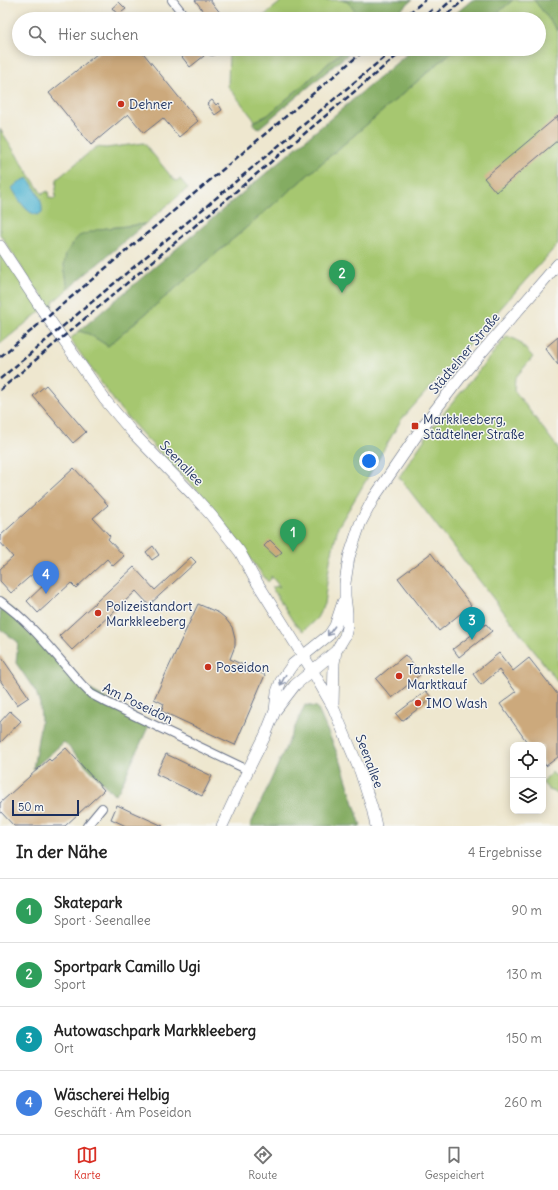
<!DOCTYPE html>
<html lang="de">
<meta charset="utf-8">
<style>
body{margin:0;font-family:Delius,sans-serif;background:#f2f2f2;color:#222}
.controls{position:absolute;right:12px;bottom:12px;display:grid;overflow:hidden;border-radius:8px;box-shadow:0 2px 10px #0003}
.controls button{width:36px;height:36px;display:grid;place-items:center;padding:0;border:0;border-bottom:1px solid #e0e0e0;background:#fff;color:#222;font:20px sans-serif}
.scale{position:absolute;left:12px;bottom:10px;width:67px;box-sizing:border-box;padding-left:4px;border:2px solid #1b2f5e;border-top:0;font-size:11px;line-height:14px;white-space:nowrap;color:#1b2f5e;-webkit-text-stroke:3px #f6f6f2;paint-order:stroke}
.you{position:absolute;left:369px;top:461px;width:14px;height:14px;margin:-10px;border:3px solid #fff;border-radius:50%;background:#1a73e8;box-shadow:0 0 0 6px #1a73e833}
.badge{display:grid;place-items:center;width:26px;height:26px;border-radius:50%;background:#d93025;color:#fff;font-size:13px;font-weight:700}
.pin{position:absolute;translate:-50% -33px;filter:drop-shadow(0 1px 2px #0008)}
.pin::after{content:'';position:absolute;top:21px;width:14px;height:12px;background:inherit;clip-path:polygon(0 0,100% 0,50% 100%)}
.list{margin:0;padding:0;list-style:none}
h2{display:flex;justify-content:space-between;align-items:center;height:52px;margin:0;padding:0 16px;font-size:17px}
h2 small{font-size:13px;font-weight:400;color:#767676}
.list li{display:grid;grid-template-columns:26px 1fr auto;gap:12px;align-items:center;box-sizing:border-box;height:64px;padding:0 16px;border-top:1px solid #e0e0e0}
.list b{display:block;font-size:15px;white-space:nowrap}
.list p{margin:0;font-size:13px;white-space:nowrap;color:#767676}
.list em{font-size:13px;font-style:normal;color:#767676}
.icon{flex:none;width:22px;height:22px;fill:none;stroke:currentColor;stroke-width:2;stroke-linecap:round;stroke-linejoin:round}
.map{position:relative;flex:none;width:558px;height:826px;overflow:hidden}
.search{position:absolute;background:#fff;box-shadow:0 2px 10px #0003;left:12px;right:12px;top:12px;height:44px;display:flex;align-items:center;gap:10px;box-sizing:border-box;padding:0 14px;border-radius:22px;color:#767676;font-size:15px}
.sheet{height:308px;background:#fff}
nav{display:flex;justify-content:space-around;align-items:center;box-sizing:border-box;height:56px;border-top:1px solid #e0e0e0;background:#fff;font-size:11px;color:#767676}
nav a{display:grid;justify-items:center;gap:2px}
nav .on{color:#d93025}
.map>svg:first-child{display:block}
.green{fill:#a6c76f;stroke:#607b66}
.forest{fill:#84ac62;stroke:#506e60}
.water{fill:#54b6d2;stroke:#387298}
.building{fill:#cca97c}
.lines{fill:none;stroke-linecap:round;stroke-linejoin:round}
.street-casing{stroke:#656f86;stroke-width:10}
.secondary-casing{stroke:#656f86;stroke-width:12}
.street{stroke:#fff;stroke-width:8}
.secondary{stroke:#fff;stroke-width:11}
.rail{stroke:#1b2f5e;stroke-width:2.5;stroke-dasharray:6 3;stroke-linecap:butt}
.oneway{stroke:#8d97ae}
.poi-dot{fill:#c8321e;stroke:#f6f6f2;stroke-width:1.5}
.labels{text-anchor:middle;stroke-width:3;stroke-linejoin:round;paint-order:stroke}
.poi-label{font-size:13px;fill:#1b2f5e;stroke:#f6f6f2;text-anchor:start}
.street-label{font-size:13px;fill:#1b2f5e;stroke:#f6f6f2}
</style>
<div class="map">
<svg width="558" height="826" viewBox="0 0 558 826">
<rect width="100%" height="100%" fill="#f6f6f2"/>
<filter id="ink" filterUnits="userSpaceOnUse"><feTurbulence type="fractalNoise" baseFrequency=".025" numOctaves="2"/><feDisplacementMap in="SourceGraphic" scale="8" xChannelSelector="R" yChannelSelector="G"/><feConvolveMatrix kernelMatrix="1 2 1 2 8 2 1 2 1" color-interpolation-filters="sRGB"/></filter>
<filter id="wash" filterUnits="userSpaceOnUse"><feTurbulence type="fractalNoise" baseFrequency=".012" numOctaves="4" result="noise"/><feDisplacementMap in="SourceGraphic" scale="16" xChannelSelector="R" yChannelSelector="G"/><feGaussianBlur stdDeviation="0.9" result="paint"/><feColorMatrix in="noise" values="0 0 0 0 0 0 0 0 0 0 0 0 0 0 0 0 0 1.4 0 .05"/><feComposite in="paint" operator="in"/></filter>
<g filter="url(#wash)">
<rect width="100%" height="100%" fill="#eee7cf"/>
<path class="green" d="M283,0H341L348,2L361,19H260Z
M513,0H534L558,31V244L401,420L358,494L338,527L330,561L324,604L317,618L303,631L294,623L272,588L277,586L280,587L271,576V579L268,582L216,512L198,491L145,437L120,409L70,339L79,331L89,334L108,346L455,49H539V19H490Z
M229,49H345L268,115L255,121L228,86Z
M0,129L42,194L48,191L49,198L55,199L57,179L96,147L106,148L144,143L174,180L177,181L180,179L188,188L145,224L99,229L64,265L68,289L53,302V306L49,309L43,300L44,298L38,290H36L0,234Z
M0,246L42,310L0,344Z
M507,336L517,340L533,357L515,378L514,390L558,448V682L399,477L435,424Z
M552,772L555,776L558,774V793L549,790L543,783Z"/>
<path class="forest" d="M341,0H412L390,19H361L348,2Z
M472,0H513L490,19H449Z
M534,0H558V31Z
M345,49H354L258,129L253,123L255,121L268,115Z
M413,49H455L108,346L89,334L79,331Z
M145,224L68,289L64,265L66,253L72,244L79,236L99,229Z
M0,601L13,610L82,685L150,723L119,790L114,795L64,742L33,769L41,721L40,704L36,692L16,663L18,642L0,629Z
M305,705L317,707L341,762L361,826H250Z"/>
<path class="water" d="M28,178C35,189 43,199 42,212L38,215C26,214 18,198 12,188L19,182Z"/>
<g id="blocks">
<path class="building" d="M195,0H210L225,19H209Z
M119,2L126,9L118,15L112,8Z
M103,49H140L198,121L179,137L163,118L144,133L128,114L91,145L49,93Z
M192,49H198L204,56L190,67L182,57Z
M212,100L216,105L218,103L222,110L215,115L207,104Z
M558,116V140L496,192L484,178Z
M558,337V365L545,348Z
M46,385L86,432L73,443L33,396Z
M74,468L108,505L93,518L110,536L108,539L124,556L113,566L107,559L76,588L71,583L38,613L27,601L46,583L35,572L11,593L0,581V569L13,557L0,542V536Z
M270,540L282,552L276,557L264,546Z
M153,546L159,555L152,560L146,552Z
M431,553L471,605L439,631L398,578Z
M191,557L196,562L149,605L136,591L72,650L59,636L134,567L155,590Z
M198,604L219,613L225,618L232,627L235,639V646L230,659L265,675L235,745L161,711L164,704L154,699Z
M486,624L492,631L459,657L453,649Z
M499,653L513,671L529,658L558,695V757L546,766L543,762V745H529L500,704L516,692L499,670L481,685L473,674Z
M0,655L29,697L17,705L0,680Z
M405,655L421,674L392,698L376,679Z
M426,691L432,698L402,721L396,714Z
M10,711L21,721L0,743V722Z
M66,748L104,790L65,826H14L0,811V803L49,759L51,761Z
M166,754L212,776L202,796L156,774Z
M117,805L134,813L163,826H126L111,819Z"/>
</g>
</g>
<g filter="url(#ink)">
<use href="#blocks" fill-opacity="0" stroke="#656f86" stroke-width="1"/>
<g class="lines">
<g class="street-casing">
<path id="street" d="M172,0L187,19
M211,49L212,51
M0,601C31,622 57,657 82,685L91,694L108,703L248,770
M87,826L102,808"/>
</g>
<g class="secondary-casing">
<path id="secondary" d="M0,246L39,305L105,400L132,432L193,495L211,515L240,552L253,576L312,670L333,707L360,771L372,808L376,826
M333,706L334,663L336,651
M275,711L295,685L336,651L345,636L347,627V613L345,596V583L349,557L360,524L373,499L423,426L463,374L558,264
M222,826L248,770L265,736L275,711L277,692L281,681L293,664L329,635L335,626L343,602"/>
</g>
<use href="#street" class="street"/>
<use href="#secondary" class="secondary"/>
<path class="rail" d="M402,19L425,0
M421,19L433,9
M430,19L452,0
M441,19L464,0
M0,357L366,49
M0,379L394,49
M0,390L405,49"/>
</g>
<defs><path id="oneway-shaft" d="M-6 0H5M1.5-3L5.5 0L1.5 3" fill="none" stroke-width="1.6" stroke-linecap="round" stroke-linejoin="round"/></defs>
<g class="oneway">
<use href="#oneway-shaft" transform="translate(331 631) rotate(127)"/>
<use href="#oneway-shaft" transform="translate(283 680) rotate(117)"/>
</g>
</g>
<g class="poi-dot">
<circle cx="121" cy="104" r="4"/>
<rect x="411" y="422" width="8" height="8" rx="2"/>
<circle cx="98" cy="613" r="4"/>
<circle cx="208" cy="667" r="4"/>
<circle cx="399" cy="676" r="4"/>
<circle cx="418" cy="703" r="4"/>
</g>
<g class="labels">
<g class="poi-label">
<text x="129" y="109">Dehner</text>
<text x="423" y="424">Markkleeberg,<tspan x="423" dy="15">Städtelner Straße</tspan></text>
<text x="106" y="611">Polizeistandort<tspan x="106" dy="15">Markkleeberg</tspan></text>
<text x="216" y="672">Poseidon</text>
<text x="407" y="674">Tankstelle<tspan x="407" dy="15">Marktkauf</tspan></text>
<text x="426" y="708">IMO Wash</text>
</g>
<g class="street-label">
<text transform="translate(464 353) rotate(-50)" y="5">Städtelner Straße</text>
<text transform="translate(182 463) rotate(46)" y="5">Seenallee</text>
<text transform="translate(138 703) rotate(26)" y="5">Am Poseidon</text>
<text transform="translate(370 761) rotate(69)" y="5">Seenallee</text>
</g>
</g>
</svg>
<div class="controls">
<button><svg class="icon" aria-label="locate" viewBox="0 0 24 24"><circle cx="12" cy="12" r="6"/><path d="M12 2v4M12 18v4M2 12h4M18 12h4"/></svg></button>
<button><svg class="icon" aria-label="layers" viewBox="0 0 24 24"><path d="M12 4l9 5-9 5-9-5zM3 14l9 5 9-5"/></svg></button>
</div>
<div class="scale">50 m</div>
<div class="you"></div>
<div class="pin badge" style="left:293px;top:552px;background:#2e9e5b">1</div>
<div class="pin badge" style="left:342px;top:293px;background:#2e9e5b">2</div>
<div class="pin badge" style="left:472px;top:640px;background:#0f9aa8">3</div>
<div class="pin badge" style="left:46px;top:594px;background:#3f7fe0">4</div>
<div class="search"><svg class="icon" aria-label="search" viewBox="0 0 24 24"><circle cx="10" cy="10" r="6"/><path d="M15 15l6 6"/></svg>Hier suchen</div>
</div>
<section class="sheet">
<h2>In der Nähe<small>4 Ergebnisse</small></h2>
<ul class="list">
<li><span class="badge" style="background:#2e9e5b">1</span><div><b>Skatepark</b><p>Sport · Seenallee</p></div><em>90 m</em></li>
<li><span class="badge" style="background:#2e9e5b">2</span><div><b>Sportpark Camillo Ugi</b><p>Sport</p></div><em>130 m</em></li>
<li><span class="badge" style="background:#0f9aa8">3</span><div><b>Autowaschpark Markkleeberg</b><p>Ort</p></div><em>150 m</em></li>
<li><span class="badge" style="background:#3f7fe0">4</span><div><b>Wäscherei Helbig</b><p>Geschäft · Am Poseidon</p></div><em>260 m</em></li>
</ul>
</section>
<nav>
<a class="on"><svg class="icon" aria-label="map" viewBox="0 0 24 24"><path d="M3 6l6-2 6 2 6-2v14l-6 2-6-2-6 2zM9 4v14M15 6v14"/></svg>Karte</a>
<a><svg class="icon" aria-label="directions" viewBox="0 0 24 24"><path d="M12 3l9 9-9 9-9-9zM9 14v-3h6M13 9l2 2-2 2"/></svg>Route</a>
<a><svg class="icon" aria-label="saved" viewBox="0 0 24 24"><path d="M7 4h10v16l-5-4-5 4z"/></svg>Gespeichert</a>
</nav>
